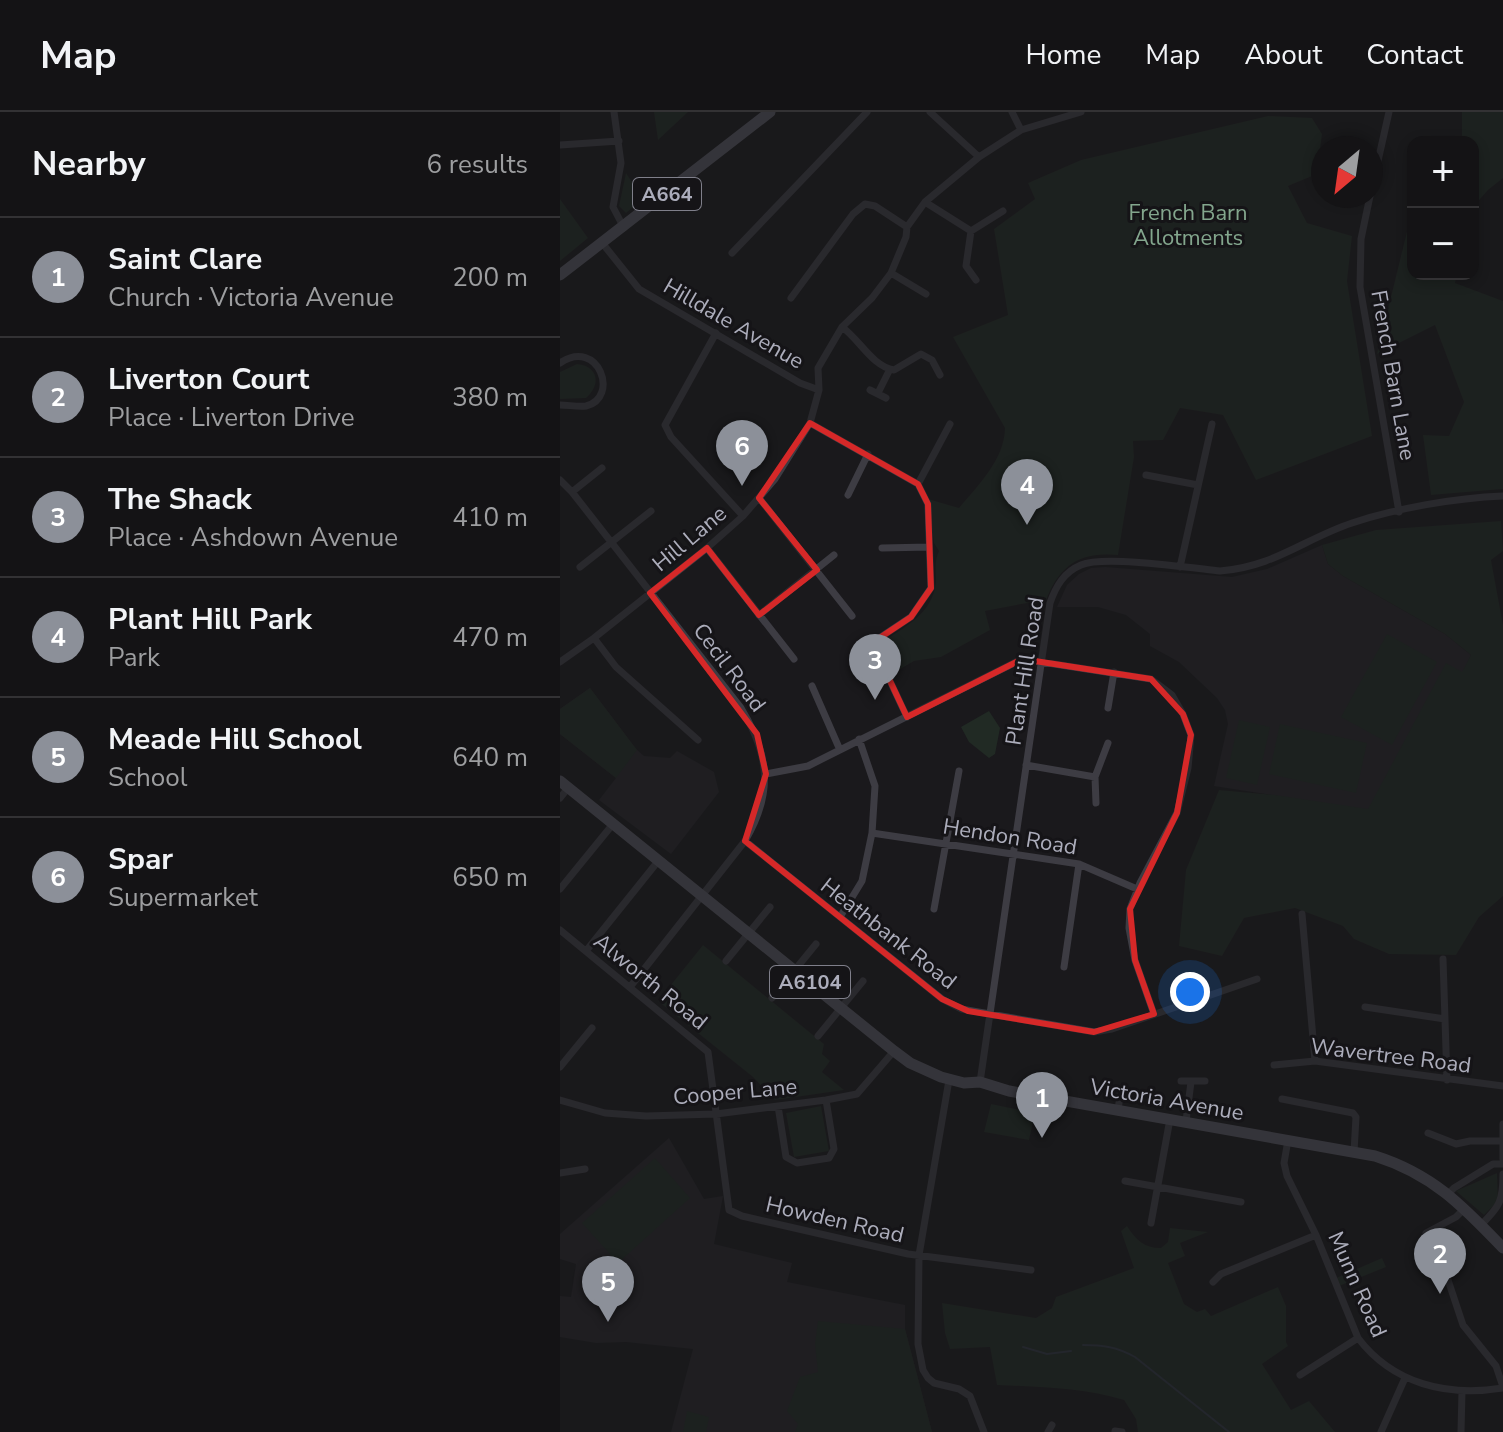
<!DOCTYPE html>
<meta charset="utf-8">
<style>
body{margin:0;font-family:"Nunito Sans",sans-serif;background:#1d1c1e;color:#f1f3f6}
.controls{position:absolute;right:24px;top:24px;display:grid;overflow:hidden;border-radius:16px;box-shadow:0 4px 12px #0003}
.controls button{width:72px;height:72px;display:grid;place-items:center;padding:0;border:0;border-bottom:2px solid #333234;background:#141315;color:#f1f3f6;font:40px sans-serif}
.compass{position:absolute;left:751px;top:24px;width:72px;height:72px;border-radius:50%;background:#141315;box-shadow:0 4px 12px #0003;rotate:209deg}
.you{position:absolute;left:630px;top:880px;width:28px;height:28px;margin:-20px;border:6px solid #fff;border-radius:50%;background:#1a73e8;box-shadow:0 0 0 12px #1a73e833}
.badge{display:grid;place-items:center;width:52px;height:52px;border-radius:50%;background:#8c9099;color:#fff;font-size:26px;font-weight:700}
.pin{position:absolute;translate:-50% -66px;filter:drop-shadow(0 2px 4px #0008)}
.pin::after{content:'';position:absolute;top:42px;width:28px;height:24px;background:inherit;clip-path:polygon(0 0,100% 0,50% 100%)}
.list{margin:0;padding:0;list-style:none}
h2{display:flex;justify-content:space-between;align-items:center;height:104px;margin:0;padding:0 32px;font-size:34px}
h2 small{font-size:26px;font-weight:400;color:#9d9ea0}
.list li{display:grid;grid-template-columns:52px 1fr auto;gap:24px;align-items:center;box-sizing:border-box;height:120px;padding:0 32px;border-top:2px solid #333234}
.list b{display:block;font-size:30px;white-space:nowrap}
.list p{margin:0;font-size:26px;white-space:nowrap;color:#9d9ea0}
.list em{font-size:26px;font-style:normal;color:#9d9ea0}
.map{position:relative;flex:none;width:943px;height:1320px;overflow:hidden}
header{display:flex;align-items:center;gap:48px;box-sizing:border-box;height:112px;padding:0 40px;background:#141315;border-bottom:2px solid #333234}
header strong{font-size:38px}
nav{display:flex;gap:44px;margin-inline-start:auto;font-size:28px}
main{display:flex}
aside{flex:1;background:#141315}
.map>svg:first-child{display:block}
.built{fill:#262529}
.green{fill:#212a24}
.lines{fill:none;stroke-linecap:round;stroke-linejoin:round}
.stream{stroke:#2f3540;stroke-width:2}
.street{stroke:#3d3c43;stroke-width:7}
.primary{stroke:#565660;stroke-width:11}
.marked{fill:none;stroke:#d62828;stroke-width:6;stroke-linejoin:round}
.labels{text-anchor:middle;stroke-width:6;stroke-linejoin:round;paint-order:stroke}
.shield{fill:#151417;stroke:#7f7f8a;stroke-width:2}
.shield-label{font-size:20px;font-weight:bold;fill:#acadbb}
.park-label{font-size:22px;fill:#83a68d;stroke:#151417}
.street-label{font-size:22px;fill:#acadbb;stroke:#151417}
</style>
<header>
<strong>Map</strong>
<nav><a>Home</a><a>Map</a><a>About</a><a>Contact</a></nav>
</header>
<main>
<aside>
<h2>Nearby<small>6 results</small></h2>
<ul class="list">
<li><span class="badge">1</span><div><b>Saint Clare</b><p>Church · Victoria Avenue</p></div><em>200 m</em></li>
<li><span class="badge">2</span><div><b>Liverton Court</b><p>Place · Liverton Drive</p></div><em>380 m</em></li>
<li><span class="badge">3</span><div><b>The Shack</b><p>Place · Ashdown Avenue</p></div><em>410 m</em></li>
<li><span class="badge">4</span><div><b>Plant Hill Park</b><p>Park</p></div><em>470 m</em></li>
<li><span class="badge">5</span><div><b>Meade Hill School</b><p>School</p></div><em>640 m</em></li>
<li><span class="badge">6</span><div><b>Spar</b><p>Supermarket</p></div><em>650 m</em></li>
</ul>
</aside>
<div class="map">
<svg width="943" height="1320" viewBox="0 0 943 1320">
<rect width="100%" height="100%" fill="#1a191c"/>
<path class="built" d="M762,433L768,452L783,464L885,522L911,543L903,560L808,698L654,674L668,612L665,598L657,586L619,550L590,534V522L566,503L538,495H497L507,473L519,462L531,456L545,455L672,465L707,457Z
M30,576L76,637L84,644L110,646L117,639L154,660L159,680L111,742L39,688L56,666L0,622V597Z
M109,1026L144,1087L163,1084L154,1132L232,1151L227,1170L345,1193V1217L372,1320H111L133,1237L66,1230L36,1231L0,1225V1184L11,1185L16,1152L0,1147V1122Z"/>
<path class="green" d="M94,0H128L98,28Z
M902,0H943V66L928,78L913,95V30H897L902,25Z
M708,4L752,6L762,22L757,62L728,74L747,111L792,124L787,169L812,324L696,368L663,303L620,296L603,328L573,329L574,345L558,443C518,439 498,455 485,491H467L425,499L430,518L381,545L354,549L330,563L320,542L322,530C345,515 373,501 376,470C376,459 374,449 379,439L374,431L368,387L399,396C419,372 444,348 445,316L393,225L448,203L434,117L475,87L468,71L521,48Z
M66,61L83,87L66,101L59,94Z
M0,87L28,126L0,149Z
M853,95V162H897L895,171L943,189V377L871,383L863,323L889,324L904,290L875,213L817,242Z
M17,252C39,254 41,273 26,286L0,287V260Z
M941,409L943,439L931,448L943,513V784L919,805L896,843L829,842L794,827L783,814L735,796L684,806L662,844L619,834L626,758L659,678L715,683L808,697L886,551L902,560L911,543L885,522L783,464L768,452L762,433L816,418Z
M827,522L877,550L832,633L781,605Z
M30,576L77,638L56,666L0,622V597Z
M429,599L440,616L435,642L429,646L409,630L401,615Z
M679,608L710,615L697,673L666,666Z
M720,612L807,631L796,681L709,662Z
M143,833L264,932L262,942L270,949L262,960L284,978L215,988L193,965L98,889Z
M431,992L475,1001L469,1028L424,1020Z
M261,994L269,1039L234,1045L226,1001Z
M95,1046L130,1086L58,1151L22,1111Z
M937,1061L938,1089L924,1103L896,1079Z
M567,1114C576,1128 584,1136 601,1136L608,1130L610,1116L648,1120L620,1131L625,1144L608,1151L624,1192L637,1200L645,1197L651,1204L718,1175L726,1194V1230L728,1234L702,1252L731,1298L749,1289L775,1320H578L576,1307L564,1288C523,1276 480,1275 437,1273L430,1235L390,1237L385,1221L382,1191L476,1206L492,1196L496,1185L574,1156L561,1119Z
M822,1146L826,1155L779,1174L776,1166Z
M38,1159L61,1177L51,1190L28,1172Z
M258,1209L345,1217L372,1320H235L238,1312L227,1299L240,1265L258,1260L255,1232Z
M127,1299L149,1305L146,1320H123Z"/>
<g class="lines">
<path class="stream" d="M523,1233C543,1233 557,1235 575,1245L669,1320
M463,1235L487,1242L511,1239"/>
<path class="street" d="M54,0L61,51L53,95L64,116
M370,0L419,45
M452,0L461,18
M0,33L59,29
M811,80L829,0
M810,84L801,127L800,175L839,400
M365,90L411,119L406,154L416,168
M411,119L443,99
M43,132L79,177L240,271L259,278
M172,141L307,0
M331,161L366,182
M231,186L293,102L305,92L315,94L347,115
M282,215C300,228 312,254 334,258L361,242L372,248L380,263
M156,221L105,313L111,325L183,404
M0,251C39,225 60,286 26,294C18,295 8,293 0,293
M310,278L326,286
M318,281L330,257
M250,311L358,372L368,392L371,476L351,505L318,527L317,541L347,605
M586,363L638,373
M0,368L12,380L181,596C209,642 214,680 185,729L70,875
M358,372L390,312
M12,380L42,356
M288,383L308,342
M199,386L292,504
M147,436L234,547
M322,436L369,435
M20,455L91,399
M620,455L652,312
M199,503L274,443
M34,526L56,555L138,628
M0,550L34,526L147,436L183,404L215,367L250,311L259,278L258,256L282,215L312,186L331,161L346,125L347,115L365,90L419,45L461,18L521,0
M252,574L280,638
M548,596L554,560
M466,653L535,665L548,631
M206,662L248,654L462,547L591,567L612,583L623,602L631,623L628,656L617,701L580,771L570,797L569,816L575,848L594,902
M535,665L536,691
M0,686L8,676
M312,721L519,752L577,777
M185,729L382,887L401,897L534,920L552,917L697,867
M0,777L53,712
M374,797L399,659
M742,802L755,949
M280,805L302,769L312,721L315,674L299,627
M0,818L148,940L169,1098L182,1104L348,1142L471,1158
M26,839L99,748
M883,847L887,968
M166,849L210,795
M504,855L519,752
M212,886L256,832
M805,895L885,907
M258,924L303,869
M714,953L755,949L943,974
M0,955L32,916
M389,968L359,1143L358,1232L363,1258L368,1266L374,1271L399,1277L410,1284L424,1320
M621,969H645
M420,970L490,491C496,474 504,460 521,453C544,443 632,456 660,459C714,455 744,427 792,411C837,396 895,386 943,384
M722,987L793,1001L796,1005L794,1040
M0,988L45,1001L86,1004L156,1002L266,988L297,982L334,939
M218,994L226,1045L237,1051L269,1046L274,1037L266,988
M558,998L561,977
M626,1009L631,970
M943,1012V1047
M868,1021L896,1032L910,1029H943
M728,1028L724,1051L727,1064L756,1123L798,1226C833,1272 887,1285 943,1276
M0,1061L25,1057
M565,1069L681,1090
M889,1081L894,1076L933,1052H943
M591,1111L610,1007
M921,1113C940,1094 943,1089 943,1062
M866,1121L896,1105L905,1096
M885,1159L903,1213L936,1254L943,1275
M653,1170L661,1162L756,1123
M740,1263L798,1226
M555,1319L562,1320
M488,1320L492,1313
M821,1320L845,1266
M901,1320L902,1279"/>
<path class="primary" d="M0,163L210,0
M0,669L334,939L350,951L381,965L404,971L420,970L449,979L815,1044C872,1062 902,1093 943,1136"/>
</g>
<path d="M0 0H943V1320H0ZM250,311L358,372L368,392L371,476L351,505L318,527L317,541L347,605L462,547L591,567L623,602L631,623L617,701L570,797L575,848L594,902L534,920L408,899L382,887L185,729L206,662L197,622L90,481L147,436L199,503L257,458L199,386Z" fill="#1a191c" fill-opacity=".55" fill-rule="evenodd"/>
<path class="marked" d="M250,311L358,372L368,392L371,476L351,505L318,527L317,541L347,605L462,547L591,567L623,602L631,623L617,701L570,797L575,848L594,902L534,920L408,899L382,887L185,729L206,662L197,622L90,481L147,436L199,503L257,458L199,386Z"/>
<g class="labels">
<g class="shield">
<rect x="73" y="66" width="68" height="32" rx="6"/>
<rect x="210" y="854" width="80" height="32" rx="6"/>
</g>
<g class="shield-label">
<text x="107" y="89">A664</text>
<text x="250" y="877">A6104</text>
</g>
<g class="park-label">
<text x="628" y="108">French Barn<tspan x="628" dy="25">Allotments</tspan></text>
</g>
<g class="street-label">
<text transform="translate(174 211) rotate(30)" y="8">Hilldale Avenue</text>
<text transform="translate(834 263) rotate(80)" y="8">French Barn Lane</text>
<text transform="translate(129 426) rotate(-40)" y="8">Hill Lane</text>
<text transform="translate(170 555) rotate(53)" y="8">Cecil Road</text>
<text transform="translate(464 559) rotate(-81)" y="8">Plant Hill Road</text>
<text transform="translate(450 724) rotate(9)" y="8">Hendon Road</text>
<text transform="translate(329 821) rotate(38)" y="8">Heathbank Road</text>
<text transform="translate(91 869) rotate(39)" y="8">Alworth Road</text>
<text transform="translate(831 943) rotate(7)" y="8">Wavertree Road</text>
<text transform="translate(175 979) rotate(-5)" y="8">Cooper Lane</text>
<text transform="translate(607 987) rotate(10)" y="8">Victoria Avenue</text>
<text transform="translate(275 1107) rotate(13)" y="8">Howden Road</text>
<text transform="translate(798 1172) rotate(66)" y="8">Munn Road</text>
</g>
</g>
</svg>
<div class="controls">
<button>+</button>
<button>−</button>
</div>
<svg class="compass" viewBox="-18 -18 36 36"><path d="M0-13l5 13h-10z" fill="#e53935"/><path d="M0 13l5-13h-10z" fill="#9d9ea0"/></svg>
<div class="you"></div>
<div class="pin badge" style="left:482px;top:1026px">1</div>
<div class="pin badge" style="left:880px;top:1182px">2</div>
<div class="pin badge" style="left:315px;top:588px">3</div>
<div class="pin badge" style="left:467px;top:413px">4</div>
<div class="pin badge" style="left:48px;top:1210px">5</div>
<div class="pin badge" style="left:182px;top:374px">6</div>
</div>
</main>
